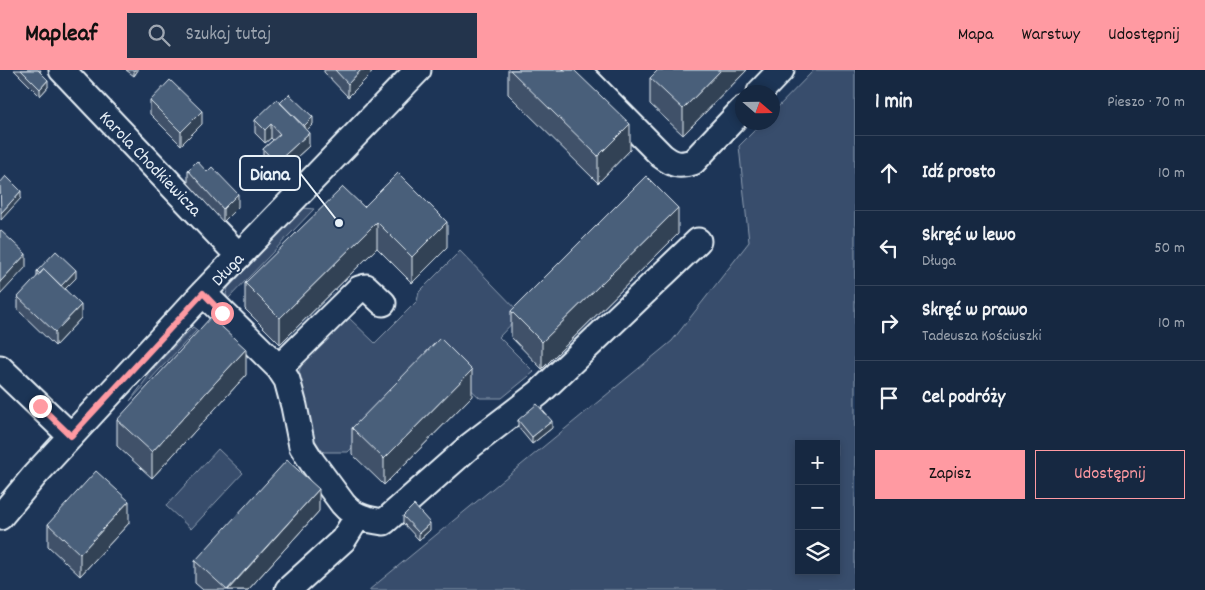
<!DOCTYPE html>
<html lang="pl">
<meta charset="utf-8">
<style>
body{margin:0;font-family:Dekko,sans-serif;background:#23344c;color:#f1f3f6}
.controls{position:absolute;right:15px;bottom:15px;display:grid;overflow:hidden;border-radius:0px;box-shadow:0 2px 8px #0003}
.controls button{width:45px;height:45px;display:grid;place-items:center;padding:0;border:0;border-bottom:1px solid #35445a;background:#162841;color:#f1f3f6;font:25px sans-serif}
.compass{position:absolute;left:735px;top:15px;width:45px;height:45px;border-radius:50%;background:#162841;box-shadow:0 2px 8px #0003;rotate:110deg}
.stop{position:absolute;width:15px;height:15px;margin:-11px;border:4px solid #ff9aa2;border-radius:50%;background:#fff}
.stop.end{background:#ff9aa2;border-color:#fff;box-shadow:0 1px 5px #0008}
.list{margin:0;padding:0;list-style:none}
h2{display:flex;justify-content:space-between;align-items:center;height:65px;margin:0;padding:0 20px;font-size:21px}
h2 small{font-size:16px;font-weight:400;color:#9ea6b1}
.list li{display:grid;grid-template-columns:32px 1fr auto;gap:15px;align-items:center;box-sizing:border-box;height:75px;padding:0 20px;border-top:1px solid #35445a}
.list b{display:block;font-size:19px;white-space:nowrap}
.list p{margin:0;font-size:16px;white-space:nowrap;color:#9ea6b1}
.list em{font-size:16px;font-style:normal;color:#9ea6b1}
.actions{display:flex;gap:10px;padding:15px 20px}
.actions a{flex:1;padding:11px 0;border:1px solid #ff9aa2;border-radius:0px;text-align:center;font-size:18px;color:#ff9aa2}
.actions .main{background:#ff9aa2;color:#111}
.icon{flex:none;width:28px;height:28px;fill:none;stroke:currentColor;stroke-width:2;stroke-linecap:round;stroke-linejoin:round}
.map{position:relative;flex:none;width:855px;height:520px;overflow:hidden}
header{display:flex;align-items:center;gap:30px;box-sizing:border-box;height:70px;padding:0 25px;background:#ff9aa2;color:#111}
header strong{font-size:24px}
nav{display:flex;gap:28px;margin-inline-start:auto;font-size:18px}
.search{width:350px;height:45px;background:#23344c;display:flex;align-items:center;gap:12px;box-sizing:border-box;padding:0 18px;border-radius:0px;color:#9ea6b1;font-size:19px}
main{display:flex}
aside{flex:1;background:#162841}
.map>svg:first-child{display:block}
.green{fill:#374d6c;stroke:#909fb2;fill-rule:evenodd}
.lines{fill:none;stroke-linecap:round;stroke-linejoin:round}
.minor-casing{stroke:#e8f1f8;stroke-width:29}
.minor{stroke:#1d3557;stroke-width:25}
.wall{fill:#3f5169;stroke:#e8f1f8}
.shaded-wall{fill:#334255;stroke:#e8f1f8}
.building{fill:#495e7a;stroke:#e8f1f8}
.route{stroke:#ff9aa2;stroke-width:6}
.labels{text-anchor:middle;stroke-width:4;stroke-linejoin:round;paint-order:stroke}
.street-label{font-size:18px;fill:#e8f1f8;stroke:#1d3557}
.leader{fill:none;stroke:#e8f1f8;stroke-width:2}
.callout-dot{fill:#e8f1f8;stroke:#1d3557;stroke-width:2}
.callout{fill:#1d3557;stroke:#e8f1f8;stroke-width:2}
.callout-label{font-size:19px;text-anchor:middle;font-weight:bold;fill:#e8f1f8}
</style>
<header>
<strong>Mapleaf</strong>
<div class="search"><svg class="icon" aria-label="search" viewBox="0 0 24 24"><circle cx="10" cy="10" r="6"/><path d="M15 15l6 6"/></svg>Szukaj tutaj</div>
<nav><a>Mapa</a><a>Warstwy</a><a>Udostępnij</a></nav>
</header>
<main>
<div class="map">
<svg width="855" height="520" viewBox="0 0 855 520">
<rect width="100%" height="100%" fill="#1d3557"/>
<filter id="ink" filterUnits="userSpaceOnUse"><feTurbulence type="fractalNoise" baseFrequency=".02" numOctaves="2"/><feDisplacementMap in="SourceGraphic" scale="10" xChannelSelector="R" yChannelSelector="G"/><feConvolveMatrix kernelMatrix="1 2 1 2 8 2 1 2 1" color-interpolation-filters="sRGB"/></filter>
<g filter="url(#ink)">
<path class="green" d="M814,0H855V520H369L672,271L749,172L739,76L762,53L772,52L773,42ZM799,374H836V501H799Z
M303,138L314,139L228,229L226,224L228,218Z
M460,181L521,244L499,267L534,302L502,328H480L438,289L348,382H324L309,371L299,301L304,290L334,257L349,248L375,273L417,231L419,222Z
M193,257L197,260L130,331L158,293Z
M218,379L243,403L191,459L166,436Z"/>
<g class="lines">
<g class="minor-casing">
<path id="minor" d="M62,0L239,186
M577,0L662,86C674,95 679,96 693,92L742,40
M760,22L781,0
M203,223L279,298L287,310L294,336L302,376L312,392L343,434C354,447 368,450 384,452L470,376L539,323L698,171
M0,298L71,366
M279,298L359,219L366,217L383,233
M0,447L35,405L203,223L418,0
M288,520L343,470L358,446"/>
</g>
<use href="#minor" class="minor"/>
</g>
<path class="wall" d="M14,0H41L40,2L48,17L40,26Z
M126,0H138L134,6Z
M324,0H371V4L348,27L324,2Z
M508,0H574L630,80L598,113L508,24Z
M658,0H747L683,65L650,34V8Z
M150,31L202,54L181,75L150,44Z
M280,33L313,54L306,60L309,76L276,106L263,92V79L273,70L271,68L265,73L255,63V50Z
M188,100L238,137L223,152L188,113Z
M364,137L447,178L412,213L377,178L280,274L245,239V213Z
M678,164L542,299L511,267V241Z
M37,201L76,208L65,219L81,248L55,276L18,240V227L37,208Z
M246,305L152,408L117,376V350Z
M472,326L384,415L352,384V358Z
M518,350L552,358L532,374L518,357Z
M319,441L248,520H203L195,513V491Z
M403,446L430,460L419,470L403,453Z
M129,453L80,506L48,476V454Z"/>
<path class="shaded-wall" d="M134,0H138L134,6Z
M361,0H371V4L348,27V14Z
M721,0H747L683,65V39Z
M48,10V17L40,26V19Z
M202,41V54L181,75V62Z
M313,47V54L304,63V56Z
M271,54V68L265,73V60Z
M630,54V80L598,113V86Z
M309,63V76L276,106V93Z
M21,121V128L1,150V143Z
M238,124V137L223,152V139Z
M678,138V164L542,299V272Z
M377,152V178L280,274V248Z
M447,152V178L412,213V187Z
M26,184V197L0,225V212Z
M76,200V208L58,226V219Z
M81,235V248L55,276V262Z
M246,279V305L152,408V382Z
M472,300V326L384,415V389Z
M552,351V358L532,374V367Z
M319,419V441L248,520H228Z
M129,431V453L80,506V484Z
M430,453V460L419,470V463Z"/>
<path class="building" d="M21,0H38L48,10L40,19Z
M335,0H361L348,14Z
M510,0H574L630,54L598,86Z
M658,0H721L683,39L650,8Z
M170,10L202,41L181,62L150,31Z
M289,24L313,47L304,56L280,33Z
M277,29L309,63L276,93L263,79L280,64L271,54L265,60L255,50Z
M197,91L207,102L212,97L238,124L223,139L188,100Z
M398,103L447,152L412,187L377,152L280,248L245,213L343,117L364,137Z
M6,106L21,121L1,143L0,113Z
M646,106L678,138L542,272L511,241Z
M0,160L26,184L0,212Z
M56,181L76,200L61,216L44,199L40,204L37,201Z
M44,199L81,235L55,262L18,227Z
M211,247L246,279L152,382L117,350Z
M440,268L472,300L384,389L352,358Z
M537,334L552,351L532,367L518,350Z
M287,390L319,419L227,520L195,491Z
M96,401L129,431L80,484L48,454Z
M414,435L430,453L419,463L403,446Z"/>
</g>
<g class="lines" filter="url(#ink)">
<path class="route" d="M40,336L71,366L203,223L222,243"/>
</g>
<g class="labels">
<g class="street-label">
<text transform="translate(151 93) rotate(46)" y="6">Karola Chodkiewicza</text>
<text transform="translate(227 199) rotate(-46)" y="6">Długa</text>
</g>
</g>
<path class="leader" d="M339 153L300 103"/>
<circle class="callout-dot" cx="339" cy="153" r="5"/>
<rect class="callout" x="240" y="86" width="60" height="34" rx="5"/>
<g class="callout-label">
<text x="270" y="110">Diana</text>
</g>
</svg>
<div class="controls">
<button>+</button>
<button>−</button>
<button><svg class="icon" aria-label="layers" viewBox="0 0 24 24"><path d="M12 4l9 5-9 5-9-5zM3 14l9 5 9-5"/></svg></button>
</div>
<svg class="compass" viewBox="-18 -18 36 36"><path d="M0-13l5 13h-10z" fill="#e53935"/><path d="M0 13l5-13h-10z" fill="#9ea6b1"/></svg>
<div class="stop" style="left:222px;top:243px"></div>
<div class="stop end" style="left:40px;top:336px"></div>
</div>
<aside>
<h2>1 min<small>Pieszo · 70 m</small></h2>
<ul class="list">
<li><svg class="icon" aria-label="ahead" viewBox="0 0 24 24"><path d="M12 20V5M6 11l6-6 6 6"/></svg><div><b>Idź prosto</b></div><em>10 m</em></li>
<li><svg class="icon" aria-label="left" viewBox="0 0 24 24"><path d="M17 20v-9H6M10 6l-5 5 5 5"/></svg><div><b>Skręć w lewo</b><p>Długa</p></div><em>50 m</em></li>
<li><svg class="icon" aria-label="right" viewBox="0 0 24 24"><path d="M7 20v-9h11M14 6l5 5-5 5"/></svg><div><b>Skręć w prawo</b><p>Tadeusza Kościuszki</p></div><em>10 m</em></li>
<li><svg class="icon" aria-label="arrive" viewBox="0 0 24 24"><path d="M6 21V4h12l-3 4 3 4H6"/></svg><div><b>Cel podróży</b></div></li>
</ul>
<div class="actions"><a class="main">Zapisz</a><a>Udostępnij</a></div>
</aside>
</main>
